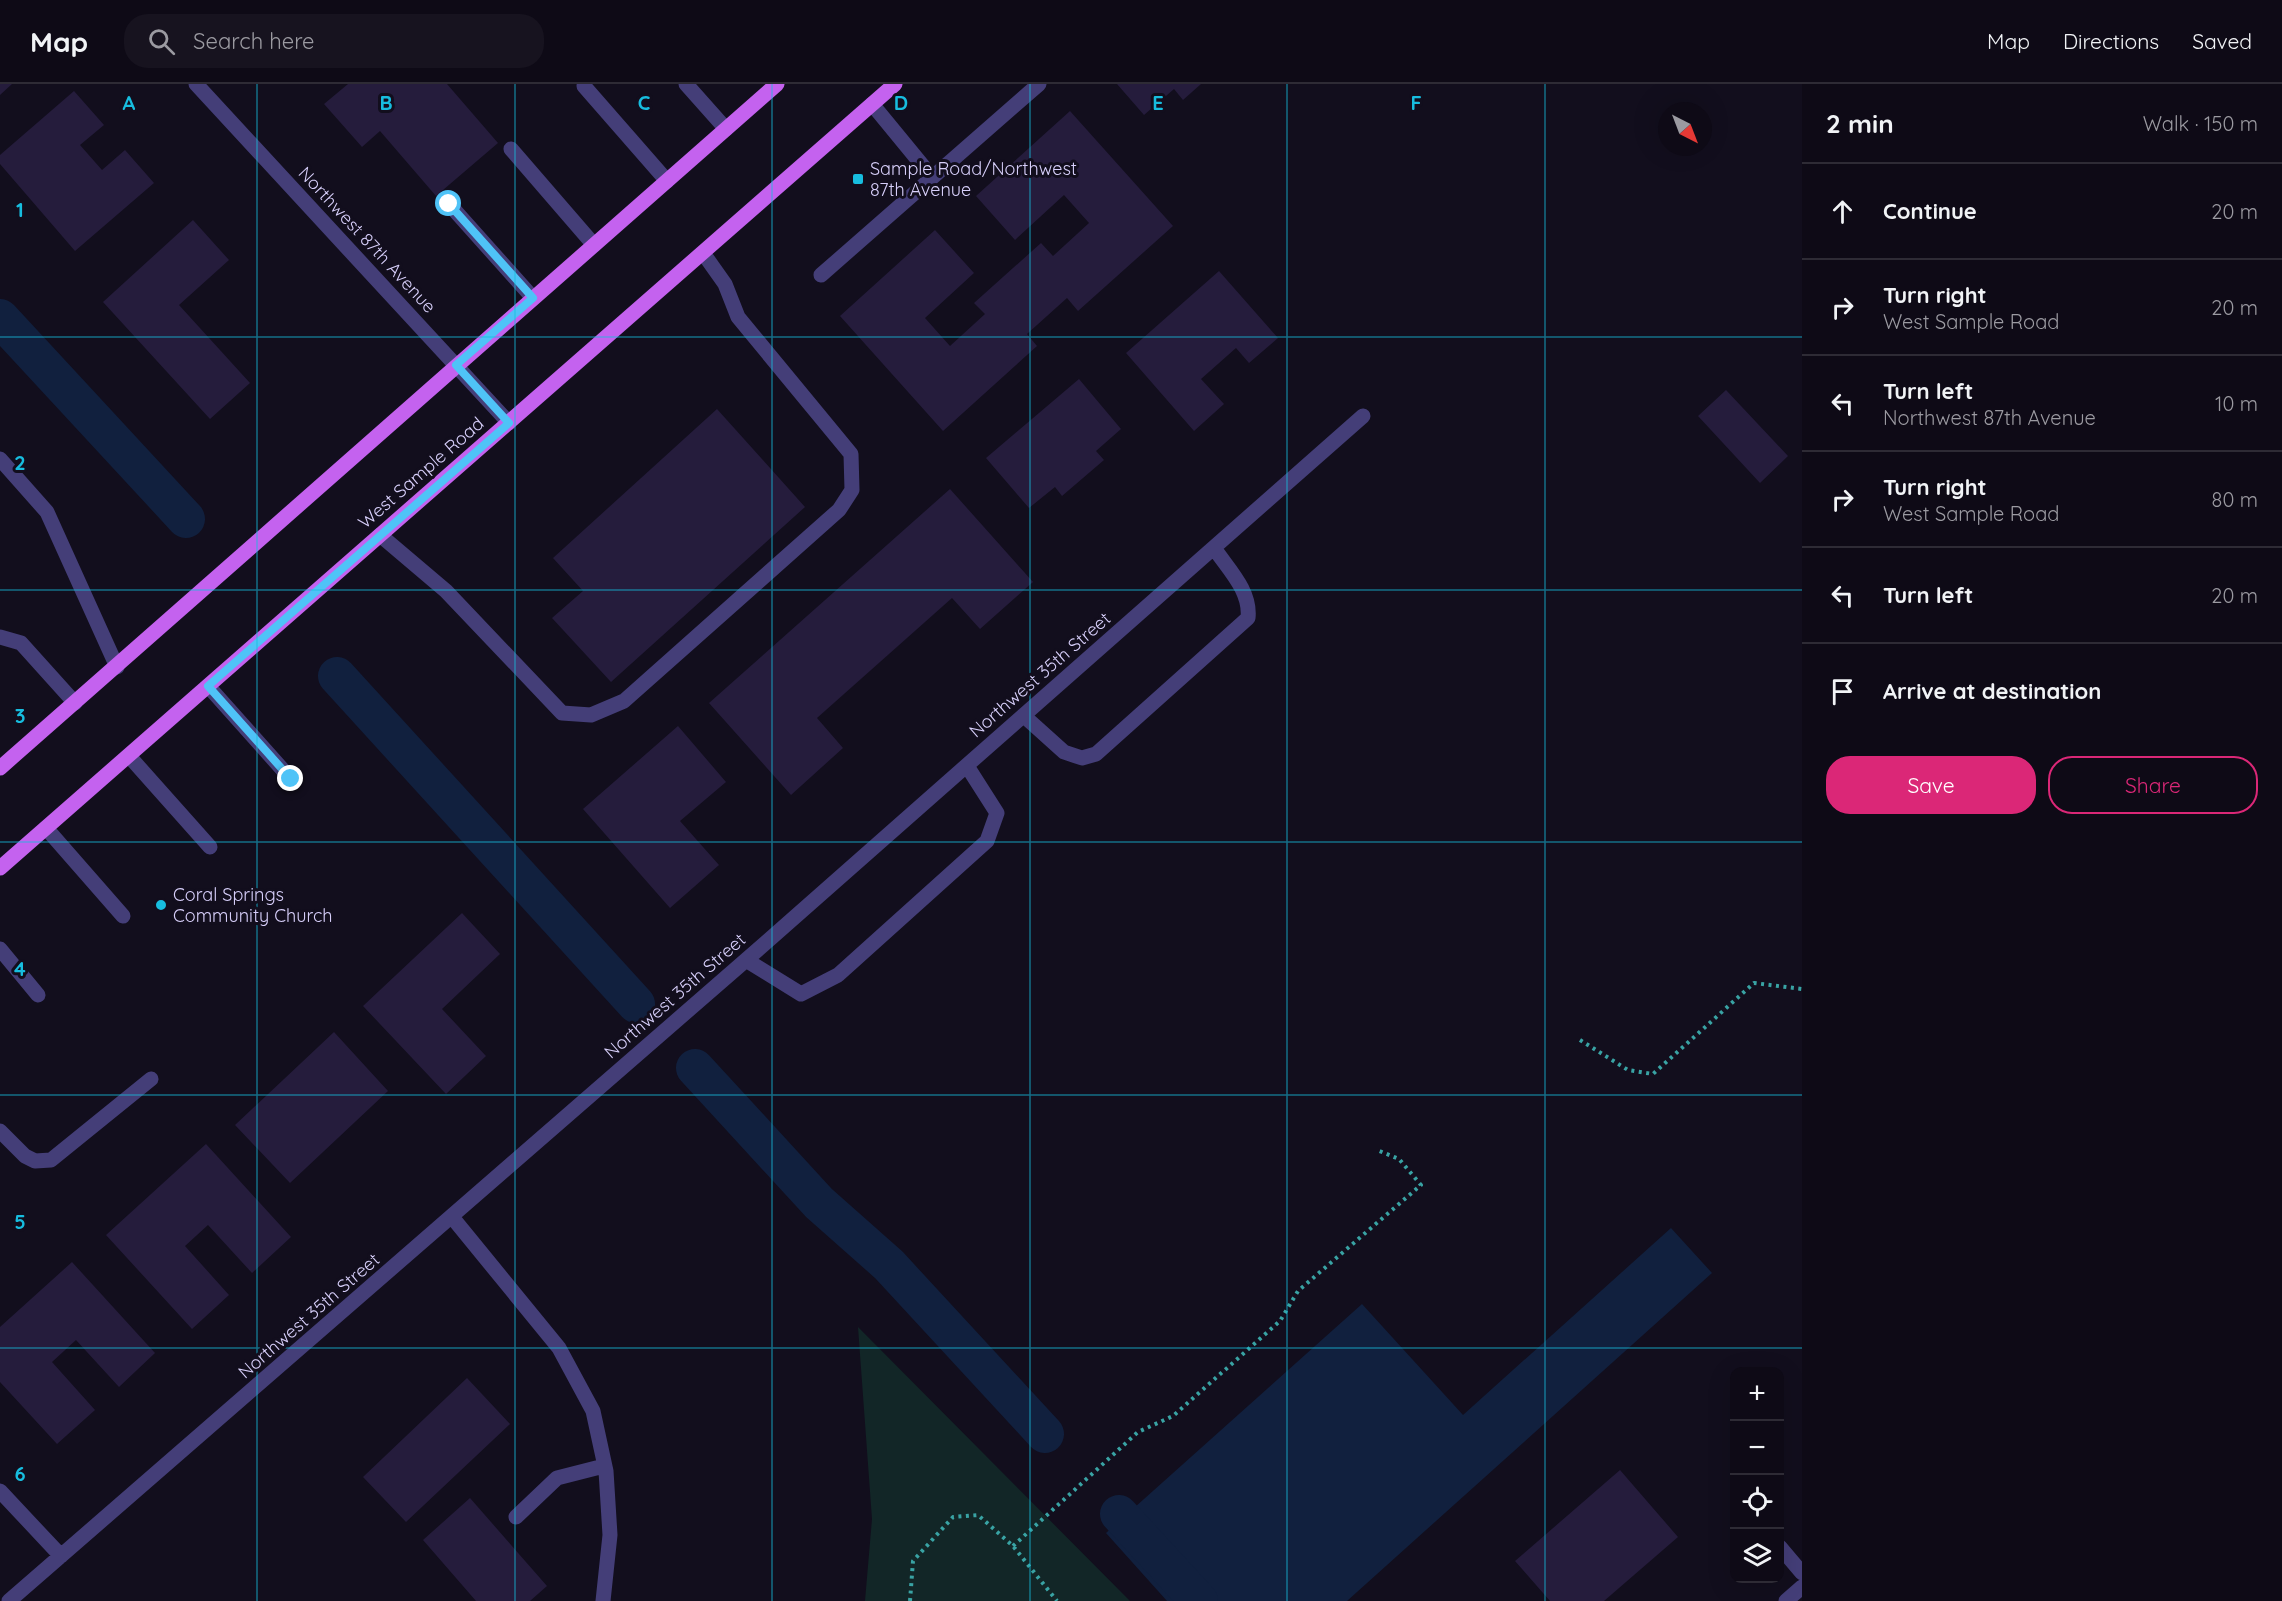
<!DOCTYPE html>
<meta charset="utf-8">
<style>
body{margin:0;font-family:Quicksand,sans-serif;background:#17131f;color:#f1f3f6}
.controls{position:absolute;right:18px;bottom:18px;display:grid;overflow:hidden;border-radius:12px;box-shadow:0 6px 24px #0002}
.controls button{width:54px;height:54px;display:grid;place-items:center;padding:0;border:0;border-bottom:2px solid #2e2b35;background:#0e0a16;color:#f1f3f6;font:30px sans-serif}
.compass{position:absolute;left:1658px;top:18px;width:54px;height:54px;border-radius:50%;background:#0e0a16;box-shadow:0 6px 24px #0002;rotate:138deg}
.stop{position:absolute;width:18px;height:18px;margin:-14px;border:4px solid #4fc3f7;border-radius:50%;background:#fff}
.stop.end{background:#4fc3f7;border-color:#fff;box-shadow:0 2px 6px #0008}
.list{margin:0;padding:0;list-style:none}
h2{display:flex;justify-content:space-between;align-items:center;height:78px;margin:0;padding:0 24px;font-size:26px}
h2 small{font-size:20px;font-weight:400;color:#9b9aa1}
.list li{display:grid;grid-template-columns:39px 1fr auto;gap:18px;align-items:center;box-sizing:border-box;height:96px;padding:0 24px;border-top:2px solid #2e2b35}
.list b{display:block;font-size:22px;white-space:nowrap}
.list p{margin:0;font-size:20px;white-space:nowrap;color:#9b9aa1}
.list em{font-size:20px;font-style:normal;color:#9b9aa1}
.actions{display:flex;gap:12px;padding:18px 24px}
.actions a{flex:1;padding:14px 0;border:2px solid #db2777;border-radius:24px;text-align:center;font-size:21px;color:#db2777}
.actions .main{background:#db2777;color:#fff}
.icon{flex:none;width:33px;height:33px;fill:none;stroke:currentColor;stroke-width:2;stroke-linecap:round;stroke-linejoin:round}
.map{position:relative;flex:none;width:1802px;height:1517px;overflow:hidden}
header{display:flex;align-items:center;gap:36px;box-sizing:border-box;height:84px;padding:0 30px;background:#0e0a16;border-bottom:2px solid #2e2b35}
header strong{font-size:28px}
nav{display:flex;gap:33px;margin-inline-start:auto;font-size:21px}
.search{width:420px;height:54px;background:#17131f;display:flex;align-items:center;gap:15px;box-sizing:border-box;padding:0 21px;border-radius:24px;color:#9b9aa1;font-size:22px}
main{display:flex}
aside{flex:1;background:#0e0a16}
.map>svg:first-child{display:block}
.green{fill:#122627}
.water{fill:#11203e}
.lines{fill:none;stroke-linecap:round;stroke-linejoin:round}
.canal{stroke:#11203e;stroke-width:38}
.building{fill:#251c3c}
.path{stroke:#39a3a4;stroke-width:4;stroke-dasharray:3 4.5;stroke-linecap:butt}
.minor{stroke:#443e78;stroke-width:15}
.major{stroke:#c462ef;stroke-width:15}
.route{stroke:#4fc3f7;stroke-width:8}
.grid{fill:none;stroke:#17bddf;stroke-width:1.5;stroke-opacity:0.55}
.poi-dot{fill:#17bddf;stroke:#120e1d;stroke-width:2}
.labels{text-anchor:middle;stroke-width:6;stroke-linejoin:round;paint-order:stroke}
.poi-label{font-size:18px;fill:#d7cffa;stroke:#120e1d;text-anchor:start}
.street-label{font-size:18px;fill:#d7cffa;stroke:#120e1d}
.grid-label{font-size:20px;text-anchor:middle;font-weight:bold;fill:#17bddf;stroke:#120e1d;stroke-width:6;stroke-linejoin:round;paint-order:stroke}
</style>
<header>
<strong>Map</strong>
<div class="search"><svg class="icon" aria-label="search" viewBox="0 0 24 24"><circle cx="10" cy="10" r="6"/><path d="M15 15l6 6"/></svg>Search here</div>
<nav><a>Map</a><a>Directions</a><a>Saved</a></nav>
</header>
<main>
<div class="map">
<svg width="1802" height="1517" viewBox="0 0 1802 1517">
<rect width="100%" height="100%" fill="#120e1d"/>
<path class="green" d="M858,1243L1130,1517H865L872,1435Z"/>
<path class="water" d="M1671,1144L1712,1189L1347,1517H1167L1106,1449L1362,1220L1463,1331Z"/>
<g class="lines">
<path class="canal" d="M0,234L186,435
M337,592L636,920
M695,984L819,1119L889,1181L1045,1350
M1119,1430L1199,1517"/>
</g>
<path class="building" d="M0,0H12L0,11Z
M348,0H447L498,59L436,112L380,47L362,63L324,20Z
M1117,0H1201L1183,16L1174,5L1144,31Z
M74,7L104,41L80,61L102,86L125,66L154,99L75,167L0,80V71Z
M1070,27L1173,142L1078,227L1067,214L1027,250L1037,262L943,347L840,232L935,146L974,189L925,234L950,262L985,230L974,219L1041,159L1053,172L1089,139L1064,111L1015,156L976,112Z
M193,136L229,176L179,221L250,299L210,335L103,218Z
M1219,187L1278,254L1249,279L1236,264L1201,295L1224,320L1194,347L1126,269Z
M1079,295L1121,345L1096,367L1104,376L1062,412L1055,403L1029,424L986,374Z
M1726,306L1788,372L1760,399L1698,332Z
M717,325L805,423L611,598L552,534L583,507L553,474Z
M950,405L1033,498L980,545L952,514L817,634L843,664L791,711L709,619Z
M678,642L726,698L680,737L719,781L670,824L583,725Z
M462,829L500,870L442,925L486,972L446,1010L363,922Z
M334,948L388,1007L290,1099L235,1041Z
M206,1060L291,1153L252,1189L208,1141L185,1162L229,1211L192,1245L106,1151Z
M72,1178L155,1269L119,1303L76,1256L52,1278L95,1326L57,1360L0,1298V1243Z
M467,1294L510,1340L406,1438L363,1393Z
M1620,1386L1678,1453L1604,1517H1550L1515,1477Z
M470,1414L547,1502L530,1517H476L423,1456Z"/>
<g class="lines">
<path class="path" d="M1580,956L1628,986L1653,990L1754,899L1802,905
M1013,1462L1138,1348L1173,1332L1280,1237L1298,1207L1421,1101L1399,1075L1377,1066
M910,1517L913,1477L953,1433L978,1431L1013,1462L1057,1517"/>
<path class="minor" d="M196,0L509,339
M686,0L726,45
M584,2L667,97
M872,20L932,93
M511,65L594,161
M449,120L533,214
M821,191L1039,0
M0,375L47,428L117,583
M380,451L446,507L562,629L591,631L624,617L839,426L852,406L851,370L738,233L725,200L703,169
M0,553L21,559L75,619
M208,602L291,695
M1024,632L1064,668L1082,674L1096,670L1248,534C1251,507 1229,486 1214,464
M129,672L210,763
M46,744L123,832
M0,865L38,911
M746,876L801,910L838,891L987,757L997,729L967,682
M0,1047L25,1072L35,1077L51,1076L151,995
M452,1133L559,1264L593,1327L606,1387L610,1451L603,1517
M0,1407L61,1472
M516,1433L557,1394L604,1382
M1780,1463L1802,1489
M9,1517L746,876L1363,332
M1786,1517L1802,1503"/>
<path class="major" d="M0,684L777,0
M0,784L895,0"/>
</g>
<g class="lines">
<path class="route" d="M291,695L208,602L509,339L456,281L533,214L449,120"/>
</g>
<path class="grid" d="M257,0V1517M515,0V1517M772,0V1517M1030,0V1517M1287,0V1517M1545,0V1517M0,253H1802M0,506H1802M0,758H1802M0,1011H1802M0,1264H1802"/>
<g class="poi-dot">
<rect x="852" y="89" width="12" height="12" rx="3"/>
<circle cx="161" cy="821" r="6"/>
</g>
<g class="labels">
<g class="poi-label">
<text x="870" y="91">Sample Road/Northwest<tspan x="870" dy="21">87th Avenue</tspan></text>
<text x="173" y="817">Coral Springs<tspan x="173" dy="21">Community Church</tspan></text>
</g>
<g class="street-label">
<text transform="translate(367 156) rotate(47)" y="6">Northwest 87th Avenue</text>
<text transform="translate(421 389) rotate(-41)" y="6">West Sample Road</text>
<text transform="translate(1040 591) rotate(-41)" y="6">Northwest 35th Street</text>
<text transform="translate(675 912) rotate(-41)" y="6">Northwest 35th Street</text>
<text transform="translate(309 1232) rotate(-41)" y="6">Northwest 35th Street</text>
</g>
</g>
<g class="grid-label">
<text x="129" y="26">A</text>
<text x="386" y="26">B</text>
<text x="644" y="26">C</text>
<text x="901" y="26">D</text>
<text x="1158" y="26">E</text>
<text x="1416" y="26">F</text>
<text x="20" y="133">1</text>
<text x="20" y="386">2</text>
<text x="20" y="639">3</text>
<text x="20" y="892">4</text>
<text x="20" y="1145">5</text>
<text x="20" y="1397">6</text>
</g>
</svg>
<div class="controls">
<button>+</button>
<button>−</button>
<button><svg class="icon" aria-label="locate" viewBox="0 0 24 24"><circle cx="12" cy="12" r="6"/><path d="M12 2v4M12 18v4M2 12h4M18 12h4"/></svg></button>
<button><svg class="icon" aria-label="layers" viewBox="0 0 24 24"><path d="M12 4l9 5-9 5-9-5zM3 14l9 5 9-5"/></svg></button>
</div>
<svg class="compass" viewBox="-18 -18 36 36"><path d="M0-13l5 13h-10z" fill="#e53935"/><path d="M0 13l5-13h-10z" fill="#9b9aa1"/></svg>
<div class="stop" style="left:449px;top:120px"></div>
<div class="stop end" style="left:291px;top:695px"></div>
</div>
<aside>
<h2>2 min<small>Walk · 150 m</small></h2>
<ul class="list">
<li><svg class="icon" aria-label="ahead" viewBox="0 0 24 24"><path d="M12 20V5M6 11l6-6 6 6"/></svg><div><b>Continue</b></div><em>20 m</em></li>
<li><svg class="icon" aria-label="right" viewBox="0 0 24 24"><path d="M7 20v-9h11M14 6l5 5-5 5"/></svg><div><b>Turn right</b><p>West Sample Road</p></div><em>20 m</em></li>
<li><svg class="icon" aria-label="left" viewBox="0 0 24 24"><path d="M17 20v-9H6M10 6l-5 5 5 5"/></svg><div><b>Turn left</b><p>Northwest 87th Avenue</p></div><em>10 m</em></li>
<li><svg class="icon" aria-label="right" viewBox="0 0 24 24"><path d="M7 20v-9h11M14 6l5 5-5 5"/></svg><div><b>Turn right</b><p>West Sample Road</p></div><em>80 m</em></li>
<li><svg class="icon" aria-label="left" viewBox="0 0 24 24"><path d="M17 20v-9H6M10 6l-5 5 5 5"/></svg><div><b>Turn left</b></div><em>20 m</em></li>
<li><svg class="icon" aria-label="arrive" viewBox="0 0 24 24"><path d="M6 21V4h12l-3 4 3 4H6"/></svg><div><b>Arrive at destination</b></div></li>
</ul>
<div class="actions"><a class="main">Save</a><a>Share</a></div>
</aside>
</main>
